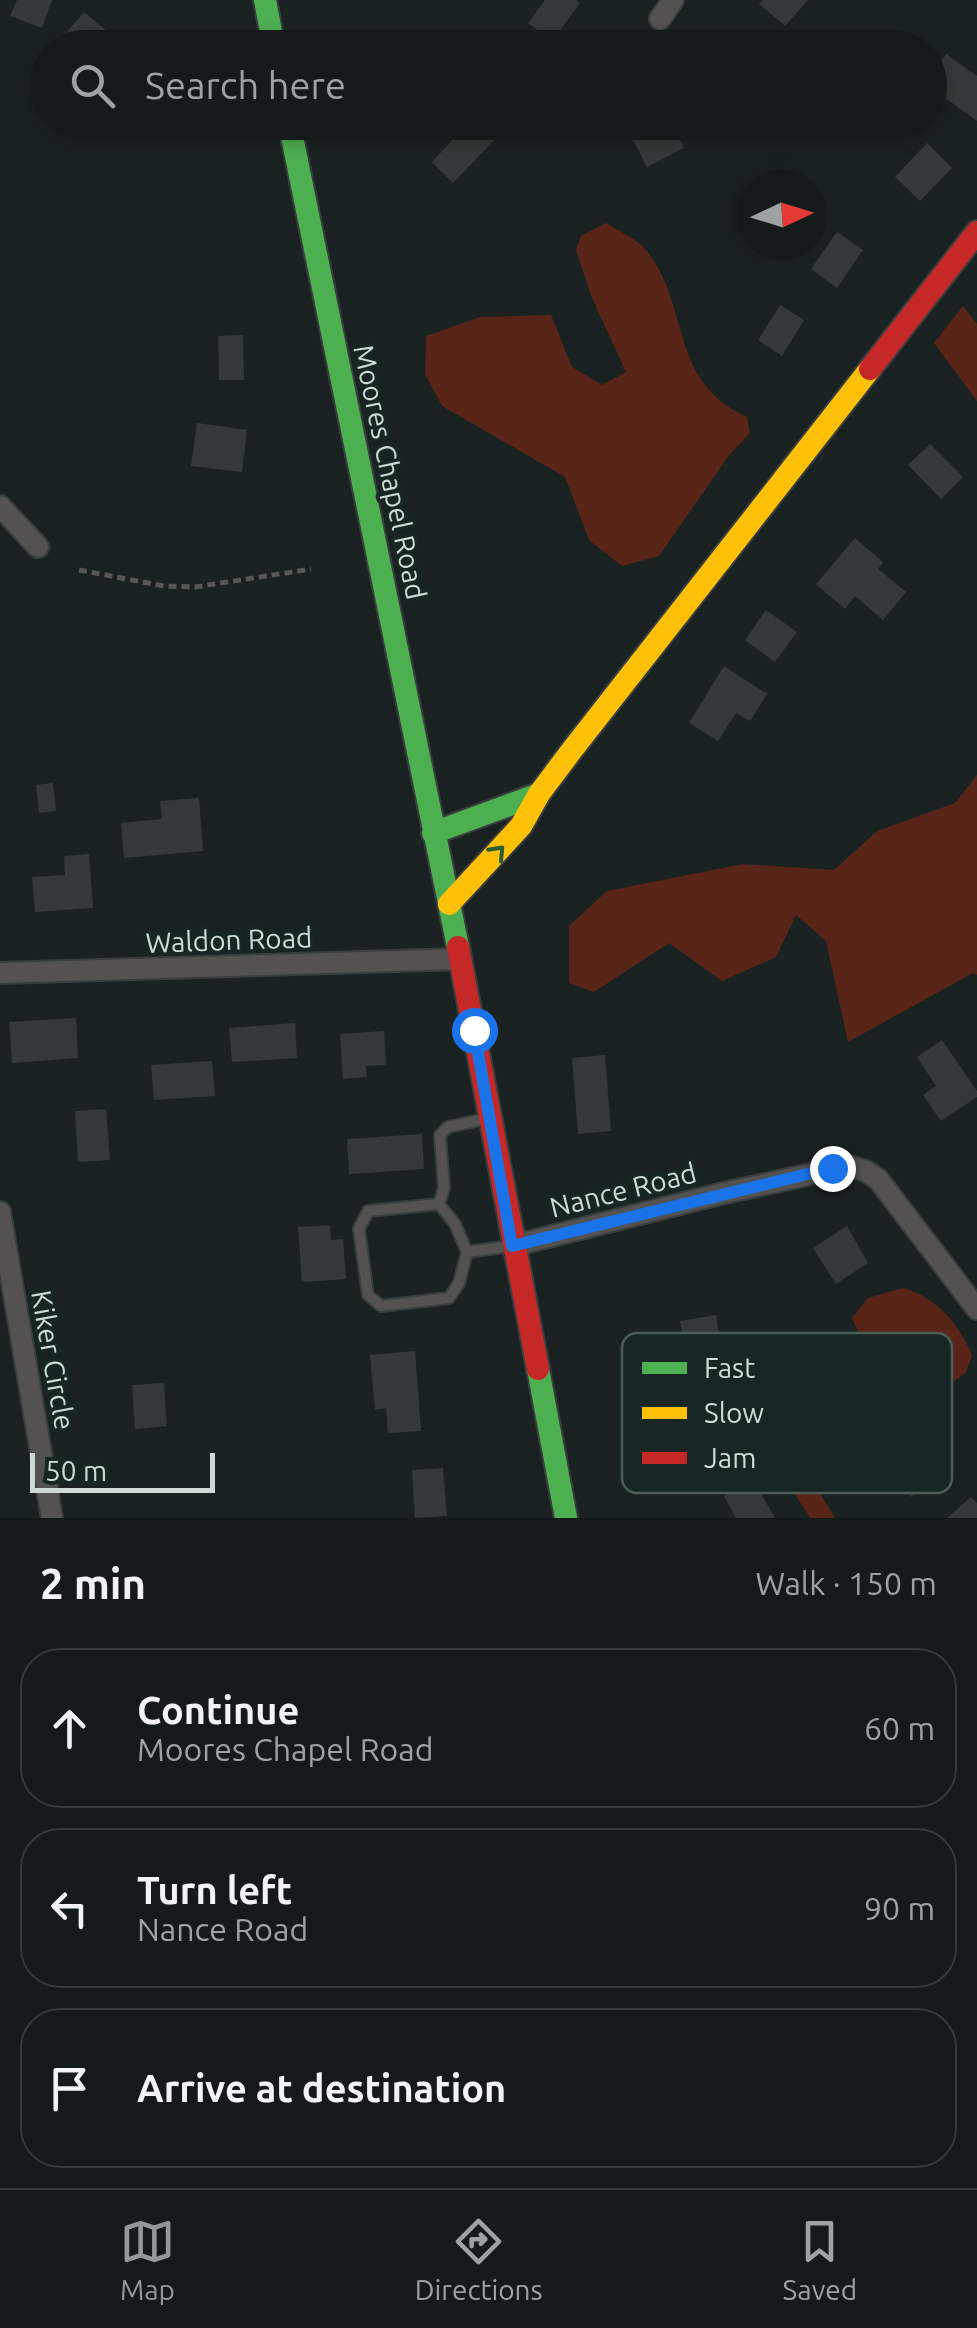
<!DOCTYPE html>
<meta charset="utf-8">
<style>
body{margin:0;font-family:Ubuntu,sans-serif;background:#212726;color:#f1f3f6}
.compass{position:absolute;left:737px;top:170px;width:90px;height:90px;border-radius:50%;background:#141a19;box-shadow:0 5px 15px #0003;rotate:86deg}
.scale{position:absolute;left:30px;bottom:25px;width:185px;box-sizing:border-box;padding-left:10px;border:5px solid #d0d9d6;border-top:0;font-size:28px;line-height:35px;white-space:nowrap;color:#d0d9d6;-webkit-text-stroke:8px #172622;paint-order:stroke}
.stop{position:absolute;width:30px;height:30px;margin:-22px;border:8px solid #1a73e8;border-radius:50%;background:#fff}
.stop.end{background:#1a73e8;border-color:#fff;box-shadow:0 2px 10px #0008}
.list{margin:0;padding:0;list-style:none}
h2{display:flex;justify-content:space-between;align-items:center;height:130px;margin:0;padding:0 40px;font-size:42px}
h2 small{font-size:32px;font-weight:400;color:#9da1a2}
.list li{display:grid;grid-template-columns:65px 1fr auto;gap:30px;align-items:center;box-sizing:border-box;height:160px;margin:0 20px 20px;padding:0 20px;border:2px solid #333838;border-radius:40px}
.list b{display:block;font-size:38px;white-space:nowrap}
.list p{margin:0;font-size:32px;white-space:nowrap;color:#9da1a2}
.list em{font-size:32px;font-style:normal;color:#9da1a2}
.icon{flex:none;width:55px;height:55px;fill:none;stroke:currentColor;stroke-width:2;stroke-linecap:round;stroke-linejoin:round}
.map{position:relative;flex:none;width:977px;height:1518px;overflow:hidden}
.search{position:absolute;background:#141a19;box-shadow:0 5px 15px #0003;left:30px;right:30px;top:30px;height:110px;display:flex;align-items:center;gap:25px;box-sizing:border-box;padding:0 35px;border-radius:55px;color:#9da1a2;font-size:38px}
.sheet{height:670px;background:#141a19}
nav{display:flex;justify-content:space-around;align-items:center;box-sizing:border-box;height:140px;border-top:2px solid #333838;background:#141a19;font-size:28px;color:#9da1a2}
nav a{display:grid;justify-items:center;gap:5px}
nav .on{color:#909997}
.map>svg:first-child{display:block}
.green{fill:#582417}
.building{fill:#333938}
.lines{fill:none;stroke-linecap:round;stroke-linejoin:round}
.lane-casing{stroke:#383e3d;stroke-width:14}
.street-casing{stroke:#383e3d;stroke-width:24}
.fast-casing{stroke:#383e3d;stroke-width:26}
.slow-casing{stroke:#383e3d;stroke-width:26}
.jam-casing{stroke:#383e3d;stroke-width:26}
.path{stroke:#555655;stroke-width:5;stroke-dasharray:8 5;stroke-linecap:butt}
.lane{stroke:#535251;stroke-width:10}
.street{stroke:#535251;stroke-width:20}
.fast{stroke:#4caf50;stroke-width:22}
.slow{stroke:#ffc107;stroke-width:22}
.jam{stroke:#c62828;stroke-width:22}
.oneway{stroke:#2c5d34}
.route{stroke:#1a73e8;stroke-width:12}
.labels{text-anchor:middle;stroke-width:8;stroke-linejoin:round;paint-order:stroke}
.street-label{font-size:28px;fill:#d0d9d6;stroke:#172622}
.key{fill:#172622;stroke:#4e5c58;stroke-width:2.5}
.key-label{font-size:28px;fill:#d0d9d6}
</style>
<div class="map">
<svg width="977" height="1518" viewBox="0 0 977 1518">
<rect width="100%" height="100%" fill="#1a2221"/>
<path class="green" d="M606,223C618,231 636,238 645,249C692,305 667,381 747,417L750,433L730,454L659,556L622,566L589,540L565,477L442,406L425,374L426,336L480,317L551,315L572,367L602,385L626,372L592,298L576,250L581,236Z
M963,306L977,324V401L934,343Z
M977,775V975L973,973L848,1042L826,941L796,915L776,957L722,981L669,943L594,992L569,983V926L607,891L743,864L834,870L877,831L955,803Z
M903,1288C935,1296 960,1325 972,1355L966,1372L893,1430L876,1429C879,1384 869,1358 852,1318L868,1298Z
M816,1413L829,1448L805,1469L835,1518H810L778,1467L789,1418Z"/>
<path class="building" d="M17,0H52L42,28L10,16Z
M545,0H576L580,3L552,41L528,23Z
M763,0H808L785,26L759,4Z
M84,12L107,31L93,48H59L56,44Z
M428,30L430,48H399L397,34Z
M738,31L757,48H724Z
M946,54L977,76V121L930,87V77Z
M469,122H490L501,133L453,183L432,162Z
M648,122H671L684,148L647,167L629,132Z
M927,143L952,168L920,201L895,177Z
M837,232L863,250L837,288L811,269Z
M780,305L804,320L782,356L758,340Z
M243,335L244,380H219L218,336Z
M197,423L247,430L242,472L191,466Z
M930,444L963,477L941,499L908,465Z
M855,538L883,562L878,569L906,592L883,620L855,596L845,609L816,584Z
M766,610L797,632L775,662L745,640Z
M724,666L767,694L750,721L736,713L718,741L689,723Z
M53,783L56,811L39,813L36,785Z
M199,798L203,851L124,858L121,823L162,819L160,801Z
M89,854L93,908L35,912L32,877L65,875L64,856Z
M76,1018L78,1058L12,1063L9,1022Z
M295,1023L297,1058L232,1062L229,1028Z
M384,1031L386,1065L366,1066L367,1077L343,1079L340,1034Z
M942,1040L977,1091V1097L941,1121L923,1095L936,1086L917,1057Z
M605,1055L611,1131L578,1134L572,1058Z
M212,1061L215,1096L154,1100L151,1065Z
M106,1109L110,1160L78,1162L75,1111Z
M422,1134L424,1169L349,1174L347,1139Z
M330,1225L331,1240L343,1239L346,1279L302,1282L298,1227Z
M847,1226L868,1263L836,1284L813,1248Z
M716,1315L720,1340L739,1337L743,1357L732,1359L740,1403L696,1410L680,1321Z
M415,1351L421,1431L388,1433L386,1408L375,1410L370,1355Z
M164,1383L167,1426L135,1429L132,1385Z
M918,1441L942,1470L911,1497L887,1468Z
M443,1468L447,1516L415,1518L412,1470Z
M753,1480L775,1518H736L724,1496Z
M971,1497L977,1503V1518H947Z"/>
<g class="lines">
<g class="lane-casing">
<path id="lane" d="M439,1204L444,1188L440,1135L448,1127L485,1119
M467,1252L455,1224L439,1204L368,1211L359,1229L368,1295L381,1306L449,1298L459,1283L467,1252L511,1246"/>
</g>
<g class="street-casing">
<path id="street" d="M660,19L673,0
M0,506L38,547
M0,973L460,959
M0,1212L52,1518
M512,1246L724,1193L849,1166L866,1171L878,1179L977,1309"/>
</g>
<g class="fast-casing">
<path id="fast" d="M265,0L274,48
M289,122L458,947
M433,833L539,794
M538,1369L566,1518"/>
</g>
<g class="slow-casing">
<path id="slow" d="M449,904L521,826L539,794L572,750L870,369"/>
</g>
<g class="jam-casing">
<path id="jam" d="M870,369L977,232
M458,947L538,1369"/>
</g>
<path class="path" d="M79,570L164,586L195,587L311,569"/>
<use href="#lane" class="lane"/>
<use href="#street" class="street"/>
<use href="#fast" class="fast"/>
<use href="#slow" class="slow"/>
<use href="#jam" class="jam"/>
</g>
<defs><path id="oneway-chevron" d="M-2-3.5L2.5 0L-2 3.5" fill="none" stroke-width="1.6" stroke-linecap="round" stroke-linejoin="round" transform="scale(2.5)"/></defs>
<use class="oneway" href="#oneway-chevron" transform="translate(498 852) rotate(-47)"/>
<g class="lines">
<path class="route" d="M474,1030L512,1246L832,1168"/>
</g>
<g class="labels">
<g class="street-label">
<text transform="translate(390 472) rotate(78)" y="10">Moores Chapel Road</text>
<text transform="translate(229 940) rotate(-2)" y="10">Waldon Road</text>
<text transform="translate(623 1190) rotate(-14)" y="10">Nance Road</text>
<text transform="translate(53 1360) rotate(80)" y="10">Kiker Circle</text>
</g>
</g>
<rect x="622" y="1333" width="330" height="160" rx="15" class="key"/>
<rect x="642" y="1362" width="45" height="12" fill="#4caf50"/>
<rect x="642" y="1407" width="45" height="12" fill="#ffc107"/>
<rect x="642" y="1452" width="45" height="12" fill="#c62828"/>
<g class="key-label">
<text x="704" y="1378">Fast</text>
<text x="704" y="1423">Slow</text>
<text x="704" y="1468">Jam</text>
</g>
</svg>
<svg class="compass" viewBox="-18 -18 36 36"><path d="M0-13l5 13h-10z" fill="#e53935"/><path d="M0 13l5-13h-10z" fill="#9da1a2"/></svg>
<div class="scale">50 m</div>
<div class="stop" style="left:474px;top:1030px"></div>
<div class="stop end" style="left:832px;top:1168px"></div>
<div class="search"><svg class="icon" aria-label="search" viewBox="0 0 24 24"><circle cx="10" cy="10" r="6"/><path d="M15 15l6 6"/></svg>Search here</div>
</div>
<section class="sheet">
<h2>2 min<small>Walk · 150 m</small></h2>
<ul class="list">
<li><svg class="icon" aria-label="ahead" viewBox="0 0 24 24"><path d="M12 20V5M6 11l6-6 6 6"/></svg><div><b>Continue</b><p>Moores Chapel Road</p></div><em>60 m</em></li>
<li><svg class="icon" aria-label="left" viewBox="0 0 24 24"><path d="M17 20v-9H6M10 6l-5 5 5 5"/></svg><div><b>Turn left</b><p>Nance Road</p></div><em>90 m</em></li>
<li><svg class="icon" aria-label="arrive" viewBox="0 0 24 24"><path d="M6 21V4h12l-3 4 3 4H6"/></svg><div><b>Arrive at destination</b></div></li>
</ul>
</section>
<nav>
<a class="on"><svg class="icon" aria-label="map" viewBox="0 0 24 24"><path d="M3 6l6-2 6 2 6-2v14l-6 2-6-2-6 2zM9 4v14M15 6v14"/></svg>Map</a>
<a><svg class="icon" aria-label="directions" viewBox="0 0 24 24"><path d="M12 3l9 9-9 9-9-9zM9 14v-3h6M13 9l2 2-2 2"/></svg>Directions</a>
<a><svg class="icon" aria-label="saved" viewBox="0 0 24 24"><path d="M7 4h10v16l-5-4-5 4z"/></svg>Saved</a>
</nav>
